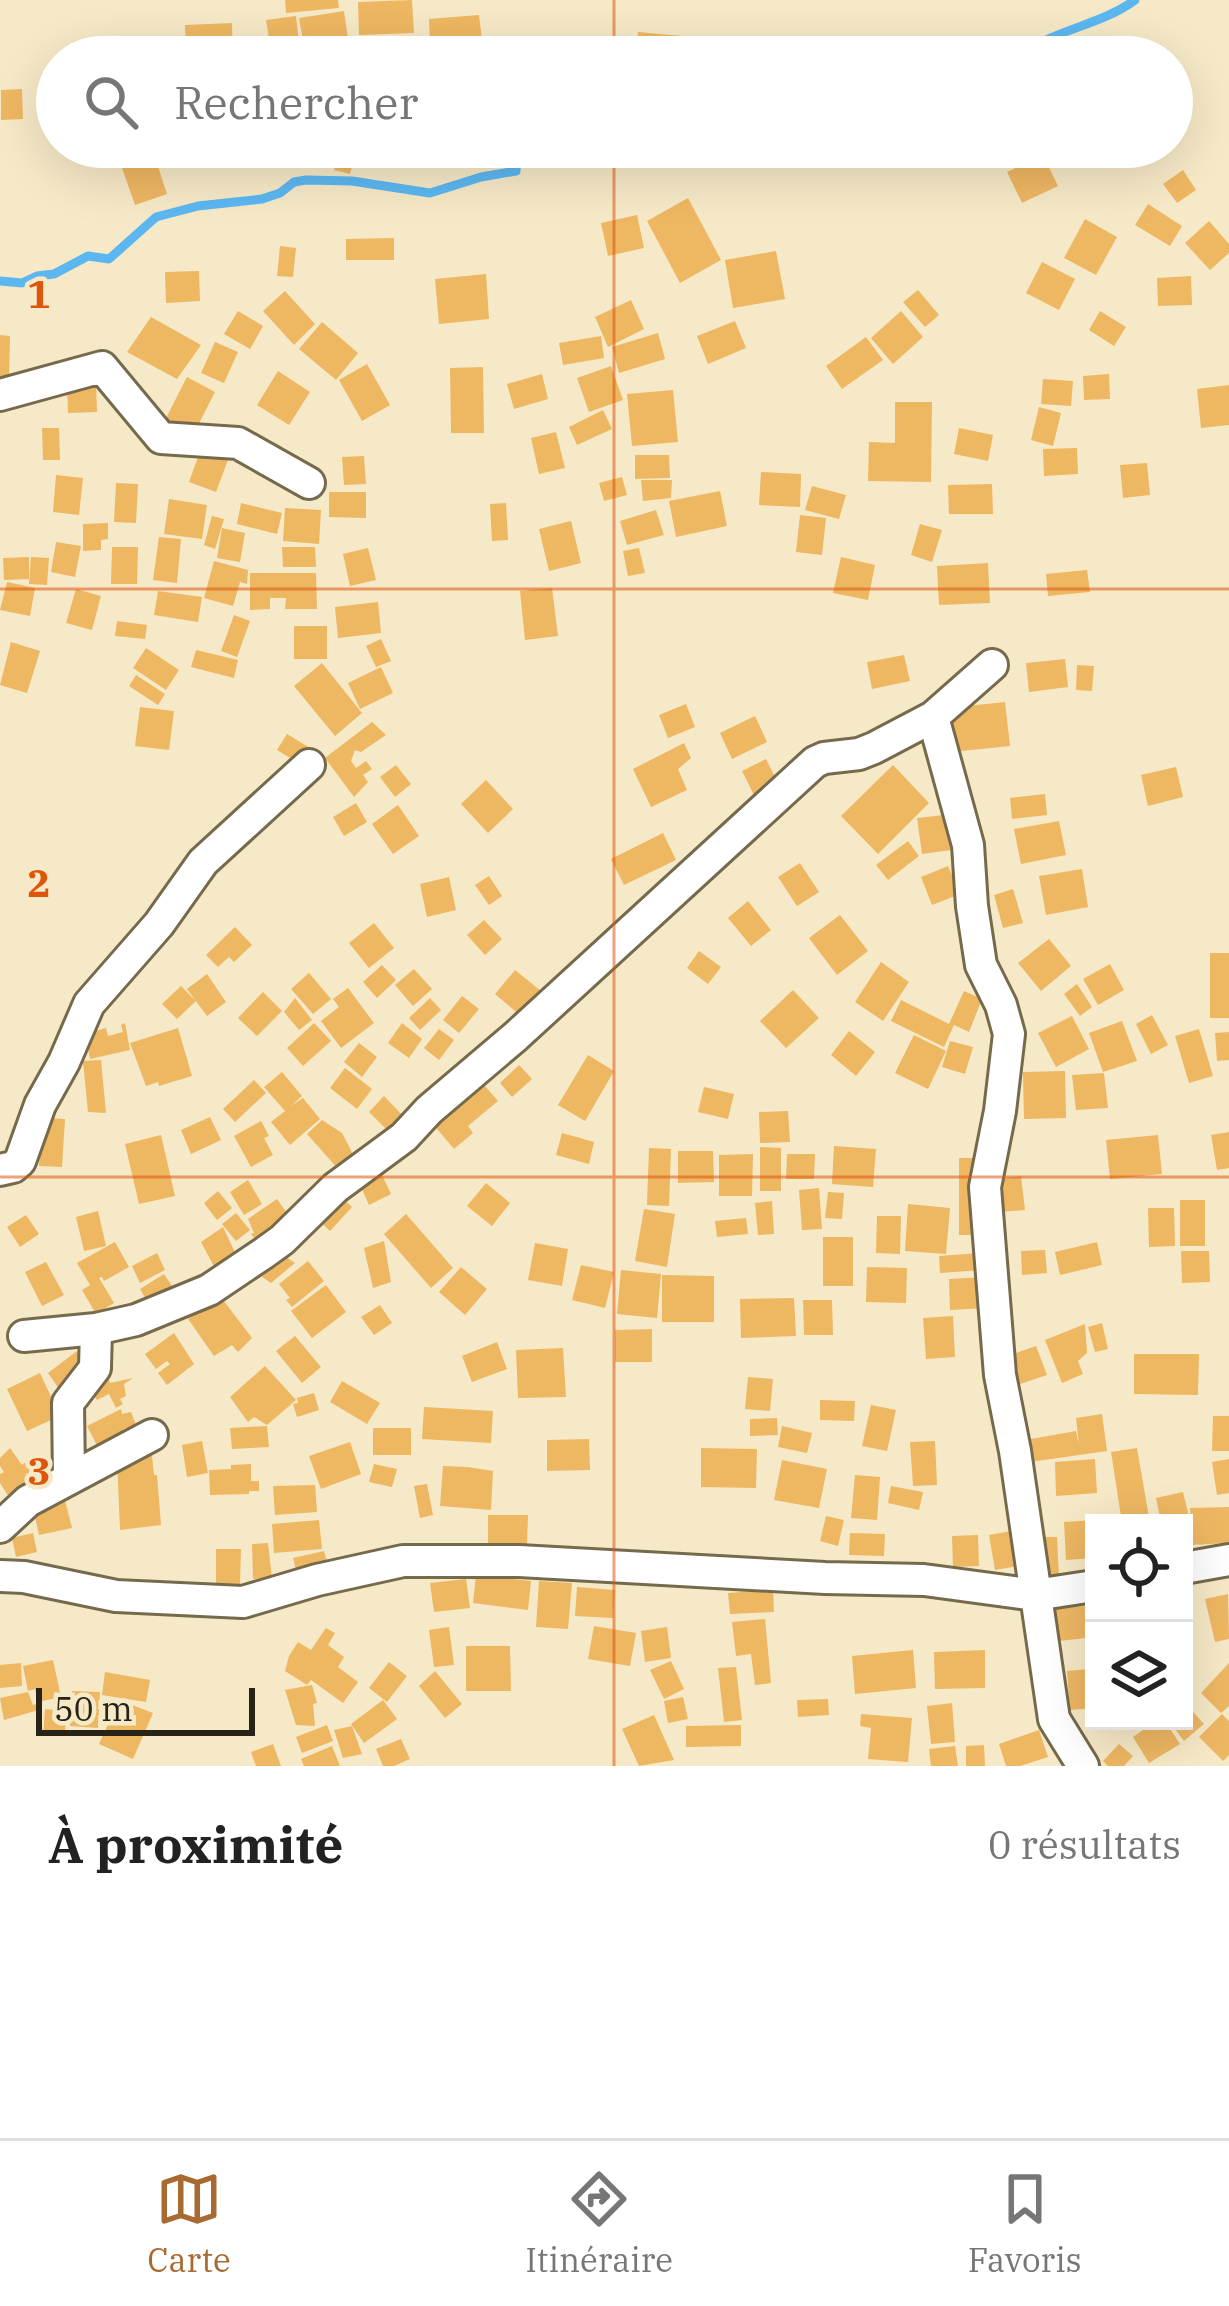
<!DOCTYPE html>
<html lang="fr">
<meta charset="utf-8">
<style>
body{margin:0;font-family:"IBM Plex Serif",serif;background:#f2f2f2;color:#222}
.controls{position:absolute;right:36px;bottom:36px;display:grid;overflow:hidden;border-radius:0px;box-shadow:0 12px 48px #0002}
.controls button{width:108px;height:108px;display:grid;place-items:center;padding:0;border:0;border-bottom:3px solid #e0e0e0;background:#fff;color:#222;font:60px sans-serif}
.scale{position:absolute;left:36px;bottom:30px;width:219px;box-sizing:border-box;padding-left:12px;border:6px solid #282316;border-top:0;font-size:33px;line-height:42px;white-space:nowrap;color:#282316;-webkit-text-stroke:9px #f6e9c7;paint-order:stroke}
.list{margin:0;padding:0;list-style:none}
h2{display:flex;justify-content:space-between;align-items:center;height:156px;margin:0;padding:0 48px;font-size:51px}
h2 small{font-size:39px;font-weight:400;color:#767676}
.icon{flex:none;width:66px;height:66px;fill:none;stroke:currentColor;stroke-width:2;stroke-linecap:round;stroke-linejoin:round}
.map{position:relative;flex:none;width:1229px;height:1766px;overflow:hidden}
.search{position:absolute;background:#fff;box-shadow:0 12px 48px #0002;left:36px;right:36px;top:36px;height:132px;display:flex;align-items:center;gap:30px;box-sizing:border-box;padding:0 42px;border-radius:66px;color:#767676;font-size:45px}
.sheet{height:372px;background:#fff}
nav{display:flex;justify-content:space-around;align-items:center;box-sizing:border-box;height:168px;border-top:3px solid #e0e0e0;background:#fff;font-size:33px;color:#767676}
nav a{display:grid;justify-items:center;gap:6px}
nav .on{color:#a86a30}
.map>svg:first-child{display:block}
.lines{fill:none;stroke-linecap:round;stroke-linejoin:round}
.stream{stroke:#5cb7f1;stroke-width:9}
.building{fill:#eeb762}
.street-casing{stroke:#766a4c;stroke-width:36}
.street{stroke:#fff;stroke-width:30}
.grid{fill:none;stroke:#de560c;stroke-width:3;stroke-opacity:0.55}
.grid-label{font-size:39px;text-anchor:middle;font-weight:bold;fill:#de560c;stroke:#f6e9c7;stroke-width:9;stroke-linejoin:round;paint-order:stroke}
</style>
<div class="map">
<svg width="1229" height="1766" viewBox="0 0 1229 1766">
<rect width="100%" height="100%" fill="#f6e9c7"/>
<g class="lines">
<path class="stream" d="M795,57C826,48 861,34 889,57
M1019,57C1055,28 1098,27 1135,0
M0,281L22,283L37,276L54,274L88,256L109,259L156,217L198,206L262,199L280,193L294,182L306,180L352,181L430,193L481,177L516,171L517,147"/>
</g>
<path class="building" d="M285,0H338L339,8L286,13Z
M412,0L414,33L359,35L358,2Z
M344,11L349,45L305,52L299,18Z
M479,15L482,40L430,44L429,19Z
M296,16L299,42L270,45L266,20Z
M232,23L233,57H186L185,25Z
M638,32L693,37L690,57H636Z
M22,89L23,119L1,120V90Z
M341,147H358L350,174L334,170Z
M449,147H485L487,152L459,166Z
M608,147H639V166L609,167Z
M154,154L167,194L135,205L121,165Z
M1043,155L1058,186L1022,203L1007,172Z
M1183,170L1196,190L1177,203L1163,184Z
M688,198L721,260L680,283L647,221Z
M1148,204L1182,226L1170,246L1135,225Z
M637,215L644,248L608,256L601,223Z
M1085,219L1117,237L1096,275L1064,258Z
M1209,221L1229,244V253L1210,270L1185,243Z
M394,238V260H346V239Z
M280,246L296,248L293,277L277,276Z
M776,251L785,299L733,308L725,260Z
M1042,262L1075,279L1059,310L1026,293Z
M199,271L200,301L166,303L165,272Z
M486,274L489,319L439,324L435,279Z
M1191,276L1192,305L1158,306L1157,278Z
M918,290L939,315L925,327L903,302Z
M285,291L315,324L294,345L263,311Z
M631,300L644,329L608,347L595,317Z
M238,311L263,326L250,349L224,334Z
M901,311L923,337L893,364L871,338Z
M1100,311L1126,327L1114,346L1089,330Z
M151,317L201,345L177,379L127,352Z
M735,321L746,348L708,364L697,336Z
M322,322L358,353L336,380L299,349Z
M658,333L665,359L619,373L612,347Z
M0,335L10,336L9,376H0Z
M601,336L604,358L563,365L559,343Z
M866,337L883,360L842,389L826,366Z
M215,342L238,352L224,383L201,373Z
M367,364L390,405L362,421L339,380Z
M611,366L623,400L589,412L577,378Z
M483,367L484,433H451L450,368Z
M278,371L310,392L289,425L257,405Z
M542,374L548,399L514,409L507,384Z
M1109,374L1110,399L1084,400L1083,376Z
M187,377L215,392L192,437L164,422Z
M1043,379L1073,381L1071,406L1041,404Z
M96,383L97,412L68,413L67,384Z
M1229,385V425L1201,428L1197,389Z
M673,390L678,442L632,446L627,394Z
M895,402H932L931,482L868,481L869,442L895,443Z
M1039,407L1061,413L1053,446L1031,440Z
M603,410L612,429L577,445L569,427Z
M42,428H59L60,460H43Z
M959,428L993,435L988,461L954,454Z
M556,432L565,468L539,474L531,438Z
M202,446L229,457L216,492L189,482Z
M1077,448L1078,474L1044,476L1043,449Z
M635,455H669L670,478L635,479Z
M364,456L366,484L344,485L342,457Z
M1147,463L1150,495L1123,498L1120,465Z
M761,472L801,474L800,507L759,505Z
M56,475L83,478L79,515L53,512Z
M622,477L627,495L604,501L599,483Z
M641,480H672L671,498L643,501Z
M116,483L138,484L136,523L114,522Z
M992,484L993,514H949L948,485Z
M812,486L846,495L839,519L805,510Z
M720,491L727,526L676,537L669,501Z
M329,492H366V518L329,517Z
M169,499L207,505L202,539L164,534Z
M241,503L282,513L277,534L237,524Z
M506,503L508,540L492,541L490,504Z
M285,508L321,510L319,544L283,541Z
M656,510L664,535L627,545L620,521Z
M800,515L826,518L822,555L796,552Z
M212,516L224,519L215,549L204,545Z
M571,521L581,563L549,571L539,529Z
M108,523V539L101,540V550L83,551V524Z
M920,524L942,530L932,562L911,555Z
M222,528L245,533L240,562L217,558Z
M159,537L181,539L177,583L153,580Z
M56,542L81,546L75,577L51,572Z
M112,547H138L137,584H111Z
M282,547H315L316,567H283Z
M368,548L376,580L350,586L343,554Z
M639,548L645,573L628,576L623,551Z
M29,557V579L4,580L3,558Z
M31,557L49,558L47,585L29,584Z
M841,557L875,565L868,600L833,593Z
M214,561L248,570L247,584L240,582L233,606L204,598Z
M988,563L990,603L939,605L937,566Z
M1087,570L1090,592L1048,596L1046,574Z
M250,573H316L317,609H285L286,598H270V609L250,610Z
M7,582L35,588L30,616L0,610Z
M552,588L558,636L525,640L520,591Z
M76,589L101,596L92,630L66,623Z
M158,591L202,597L198,622L154,615Z
M378,602L381,633L338,638L335,607Z
M234,615L250,621L237,657L221,651Z
M117,621L147,625L145,639L115,636Z
M294,626H327V659H294Z
M381,639L391,661L376,667L366,646Z
M11,642L40,651L27,693L0,685Z
M146,648L179,670L166,690L133,668Z
M196,650L238,660L234,678L191,667Z
M904,655L910,681L872,689L867,662Z
M1065,659L1068,687L1029,692L1026,663Z
M322,663L362,713L335,736L294,686Z
M1077,665L1094,666L1092,691L1076,690Z
M381,667L393,693L360,709L348,683Z
M136,675L165,694L158,705L129,686Z
M1005,702L1010,746L952,752L948,708Z
M686,704L695,727L668,738L659,715Z
M140,707L174,711L169,750L135,746Z
M755,716L767,742L732,759L720,733Z
M372,722L386,735L361,752L355,750L351,761L356,768L366,761L372,769L363,775L368,782L354,797L325,758Z
M287,734L310,748L300,764L277,750Z
M684,743L691,758L678,769L687,790L651,807L633,769Z
M766,759L781,789L757,801L742,771Z
M396,765L411,784L395,797L380,777Z
M893,765L929,803L878,854L841,816Z
M1176,767L1183,797L1148,806L1141,775Z
M486,780L513,809L488,833L461,804Z
M1045,794L1047,815L1012,819L1010,798Z
M356,803L367,822L344,836L333,817Z
M398,805L419,836L393,854L372,824Z
M953,814L959,849L922,854L917,818Z
M1059,821L1066,855L1021,864L1014,829Z
M663,833L676,860L624,885L611,859Z
M908,841L919,856L888,880L876,865Z
M800,863L819,892L797,906L778,877Z
M948,866L960,894L932,905L921,877Z
M1082,869L1088,907L1046,915L1039,876Z
M489,876L502,896L489,905L475,885Z
M449,877L456,910L427,917L420,884Z
M1013,889L1023,923L1003,928L994,895Z
M748,901L771,930L751,946L728,918Z
M840,915L868,951L837,975L809,938Z
M484,920L502,939L485,955L467,935Z
M374,923L394,948L369,968L349,943Z
M235,927L252,945L234,962L229,957L218,967L206,955Z
M1049,939L1071,966L1041,991L1018,963Z
M699,951L721,967L708,984L687,968Z
M1210,953H1229V1018H1210Z
M881,962L909,982L883,1021L855,1002Z
M1110,964L1124,990L1098,1005L1083,979Z
M382,965L396,980L377,998L363,982Z
M414,969L432,989L413,1006L395,985Z
M515,970L541,991L521,1016L495,994Z
M309,973L331,999L313,1014L291,989Z
M207,974L226,1002L207,1016L187,989Z
M1077,984L1092,1007L1080,1016L1064,994Z
M181,986L196,1001L177,1019L162,1004Z
M348,988L374,1023L341,1048L321,1021L339,1007L333,999Z
M793,990L819,1018L786,1048L760,1021Z
M964,991L982,999L969,1032L954,1025L944,1047L891,1021L901,1000L949,1024Z
M263,992L282,1011L257,1036L238,1018Z
M462,996L479,1009L459,1033L443,1020Z
M295,998L312,1020L299,1030L284,1012Z
M430,998L441,1010L420,1030L409,1018Z
M1152,1015L1168,1045L1151,1054L1136,1024Z
M1072,1016L1089,1049L1056,1067L1038,1033Z
M1122,1021L1137,1061L1103,1072L1089,1033Z
M125,1023L130,1050L90,1059L85,1034L106,1028L108,1036L123,1032L121,1025Z
M314,1023L331,1041L303,1066L287,1048Z
M402,1023L422,1039L409,1058L388,1043Z
M178,1028L192,1076L159,1086L158,1082L146,1086L130,1043Z
M439,1029L454,1040L439,1060L424,1048Z
M1199,1029L1213,1076L1189,1083L1175,1036Z
M849,1031L875,1052L856,1076L831,1055Z
M1229,1032V1060L1217,1061L1215,1033Z
M914,1035L946,1051L928,1089L895,1073Z
M950,1041L973,1047L965,1074L942,1067Z
M359,1043L377,1057L362,1077L344,1062Z
M588,1055L614,1071L585,1121L558,1105Z
M101,1060L106,1113L88,1112L83,1061Z
M519,1065L532,1079L512,1097L500,1083Z
M345,1068L372,1089L357,1109L330,1088Z
M1065,1071L1066,1118L1024,1119L1023,1072Z
M282,1072L302,1096L291,1106L303,1098L320,1119L290,1145L271,1122L285,1111L264,1087Z
M1104,1073L1108,1108L1076,1110L1072,1075Z
M254,1080L266,1093L235,1122L223,1109Z
M484,1085L498,1101L468,1126L473,1133L454,1149L427,1117L446,1101L454,1110Z
M704,1087L734,1094L728,1119L698,1112Z
M384,1096L409,1122L394,1137L369,1112Z
M788,1111L790,1142L760,1143L759,1112Z
M210,1117L221,1140L191,1154L181,1130Z
M42,1118L65,1119L62,1167L39,1166Z
M322,1120L342,1133L354,1156L339,1170L307,1134Z
M261,1121L269,1136L264,1138L273,1155L251,1167L234,1136Z
M1229,1132V1168L1217,1170L1211,1135Z
M562,1133L594,1142L589,1164L556,1155Z
M161,1135L175,1196L139,1204L125,1144Z
M1158,1135L1162,1174L1110,1179L1106,1140Z
M834,1146L876,1149L873,1187L832,1184Z
M760,1147L781,1148V1191H760Z
M649,1148L671,1149L669,1206L647,1205Z
M678,1151H713L714,1182L678,1183Z
M753,1154L752,1196H719V1155Z
M787,1154H815L814,1179H786Z
M959,1158H980V1235H959Z
M382,1175L391,1194L369,1205L360,1185Z
M1021,1176L1025,1210L1000,1212L997,1179Z
M248,1180L262,1204L244,1215L230,1192Z
M486,1183L510,1203L492,1226L467,1206Z
M819,1188L822,1229L802,1230L799,1190Z
M218,1191L232,1208L217,1220L204,1203Z
M828,1192L844,1193L842,1219L825,1218Z
M337,1193L352,1207L330,1231L314,1216Z
M277,1199L294,1223L264,1251L251,1234L254,1233L248,1219Z
M1180,1200H1205V1246H1180Z
M772,1201L774,1234L758,1235L755,1203Z
M908,1204L950,1208L946,1254L905,1251Z
M1148,1208H1174L1175,1246L1149,1247Z
M644,1209L675,1214L667,1267L635,1261Z
M98,1211L106,1246L84,1251L76,1217Z
M236,1213L250,1230L236,1241L222,1224Z
M406,1214L453,1268L431,1288L384,1234Z
M26,1215L39,1234L20,1247L7,1227Z
M877,1216H901L900,1254L876,1253Z
M746,1218L748,1234L717,1237L715,1221Z
M223,1227L240,1263L218,1274L201,1242Z
M823,1237H853V1286H823Z
M384,1241L391,1282L373,1288L364,1248Z
M115,1242L129,1267L104,1281L102,1277L99,1278L114,1303L96,1314L82,1290L90,1285L77,1263Z
M1097,1242L1102,1265L1060,1275L1055,1252Z
M535,1243L568,1249L562,1286L528,1280Z
M276,1250L295,1263L271,1283L252,1270Z
M1045,1250L1047,1273L1022,1275L1021,1251Z
M1181,1251H1209L1210,1282L1182,1283Z
M157,1253L165,1270L140,1283L132,1266Z
M980,1253L982,1270L940,1273L939,1256Z
M308,1261L324,1281L292,1307L286,1300L290,1298L279,1284Z
M46,1262L64,1295L42,1306L25,1272Z
M581,1265L614,1272L605,1308L572,1300Z
M461,1267L487,1289L465,1315L439,1292Z
M867,1267L907,1268L906,1303L866,1302Z
M621,1270L661,1274L657,1318L617,1314Z
M164,1274L172,1286L147,1301L140,1289Z
M662,1275L714,1276V1322H662Z
M985,1277L987,1308L950,1310L949,1279Z
M326,1285L346,1312L312,1338L291,1311Z
M220,1296L252,1338L238,1352L232,1345L214,1356L188,1319Z
M794,1298L796,1336L741,1338L740,1299Z
M803,1300H832L833,1335H804Z
M380,1305L392,1323L374,1335L361,1317Z
M953,1316L955,1357L926,1359L923,1318Z
M1102,1323L1108,1349L1095,1352L1088,1327Z
M1085,1324L1087,1353L1078,1361L1083,1374L1062,1383L1045,1340Z
M652,1329V1362H615V1330Z
M174,1333L194,1364L167,1385L158,1373L170,1364L167,1361L156,1369L145,1354Z
M295,1336L321,1367L302,1383L276,1351Z
M497,1342L507,1369L472,1382L462,1356Z
M1036,1346L1047,1375L1020,1384L1010,1355Z
M563,1348L566,1397L518,1398L516,1350Z
M77,1351L90,1371L61,1392L48,1373Z
M1134,1354H1199L1198,1395L1134,1394Z
M265,1366L296,1400L267,1425L254,1417L248,1422L230,1397Z
M40,1373L60,1416L27,1431L7,1389Z
M108,1376L110,1383L133,1378L124,1384L126,1396L120,1399L123,1404L116,1408L109,1394L97,1400L90,1390V1384Z
M748,1377L773,1379L770,1411L745,1409Z
M342,1381L380,1403L367,1424L330,1402Z
M314,1393L319,1410L297,1417L293,1404L298,1403L297,1398Z
M820,1400L855,1401L854,1421L820,1420Z
M871,1405L896,1410L887,1451L862,1446Z
M424,1407L493,1411L491,1443L422,1439Z
M121,1409L122,1414L131,1412L136,1425L123,1429L125,1436L102,1455L87,1426Z
M1102,1414L1107,1451L1030,1462L1025,1440L1076,1431L1079,1445L1076,1418Z
M1213,1416H1229V1451H1212Z
M777,1418L778,1435L750,1436V1419Z
M267,1426L269,1447L232,1449L230,1428Z
M782,1426L812,1433L807,1453L778,1447Z
M373,1428H411V1455H373Z
M589,1439L590,1470L547,1471V1440Z
M202,1441L208,1473L187,1477L182,1445Z
M935,1441L937,1485L913,1486L910,1442Z
M350,1442L361,1474L321,1489L309,1456Z
M10,1448L22,1465L32,1457L42,1471L38,1479L11,1500L0,1483V1474L4,1472L0,1466V1458Z
M701,1448L757,1449L756,1488L701,1487Z
M1137,1448L1150,1523H1122L1111,1452Z
M152,1456L154,1475H157L161,1525L120,1530L117,1459Z
M1095,1459L1097,1493L1056,1496L1055,1462Z
M1229,1459V1493L1217,1495L1212,1462Z
M782,1460L827,1469L819,1508L774,1500Z
M251,1464V1481H259V1491H249V1494L210,1495L209,1470L231,1469V1465Z
M374,1464L397,1469L392,1487L369,1482Z
M443,1466L468,1467L493,1471L491,1510L440,1506Z
M855,1475L880,1477L877,1520L851,1518Z
M427,1484L433,1515L420,1518L414,1486Z
M315,1485L317,1512L275,1515L273,1486Z
M891,1486L923,1492L919,1510L888,1503Z
M1183,1492L1191,1525L1190,1508L1229,1507V1543L1191,1545V1533L1184,1535V1523H1161L1156,1498Z
M64,1496L72,1528L39,1535L32,1503Z
M488,1515H528L527,1546H488Z
M826,1516L844,1520L838,1546L820,1541Z
M319,1520L322,1549L274,1553L272,1524Z
M1094,1520V1558L1066,1560L1064,1522Z
M1017,1530L1023,1565L995,1570L989,1535Z
M33,1533L37,1552L16,1557L12,1538Z
M850,1533L885,1534L884,1556L849,1555Z
M978,1535L979,1566L953,1567L952,1536Z
M1038,1537H1057L1059,1577L1040,1578Z
M268,1543L272,1578L253,1579L252,1544Z
M216,1549H241L240,1584H216Z
M324,1551L328,1566L297,1574L293,1558Z
M476,1575L531,1581L528,1610L473,1603Z
M466,1579L470,1608L434,1612L430,1583Z
M539,1581L572,1583L568,1629L536,1627Z
M577,1587L615,1590L613,1618L575,1616Z
M773,1590L774,1612L730,1614L728,1593Z
M1228,1594L1229,1639L1215,1642L1205,1599Z
M1094,1605V1637L1051,1642L1047,1610Z
M765,1619L771,1683L755,1685L751,1654L736,1656L732,1622Z
M594,1626L636,1633L630,1666L588,1659Z
M449,1627L454,1665L434,1667L429,1630Z
M667,1627L671,1658L645,1662L641,1631Z
M326,1628L335,1633L328,1645L344,1657L338,1667L358,1682L343,1703L311,1680L307,1685L285,1671L289,1656L298,1642L311,1650Z
M466,1646H510L511,1691H466Z
M913,1650L916,1688L855,1694L852,1656Z
M985,1650V1688L935,1689L934,1652Z
M1094,1651V1708L1070,1710L1067,1671L1088,1669L1087,1652Z
M53,1660L61,1697L38,1702L35,1689L28,1691L23,1666Z
M671,1661L684,1689L664,1699L650,1670Z
M389,1662L407,1676L387,1702L369,1688Z
M21,1663L22,1686L0,1688V1665Z
M1229,1663V1706L1221,1713L1201,1693Z
M736,1667L742,1720L724,1722L718,1668Z
M435,1671L462,1704L445,1718L419,1686Z
M105,1672L150,1680L146,1702L102,1695Z
M312,1685L317,1703L313,1704L315,1726L296,1725L285,1690Z
M72,1691L100,1692L98,1728L70,1726Z
M28,1692L33,1705L40,1703L42,1709L4,1720L0,1698Z
M683,1697L688,1719L668,1723L664,1701Z
M828,1699L829,1715L798,1717L797,1700Z
M119,1700L153,1713L133,1759L99,1744Z
M383,1700L397,1719L364,1743L351,1724Z
M1184,1702L1204,1724L1184,1741L1169,1721H1184Z
M952,1703L955,1742L931,1744L927,1706Z
M45,1709L66,1711L65,1736L43,1735Z
M861,1714L912,1718L908,1762L868,1759L871,1728L860,1726Z
M1222,1714L1229,1721V1755L1223,1761L1199,1737Z
M654,1715L674,1760L639,1766L622,1729Z
M1156,1721H1165L1180,1744L1149,1763L1133,1737Z
M327,1725L333,1741L302,1753L296,1737Z
M741,1725V1746L686,1747V1726Z
M352,1726L362,1754L343,1758L334,1730Z
M1039,1730L1048,1757L1020,1766H1006L999,1744Z
M401,1739L410,1759L394,1766H383L376,1749Z
M273,1744L281,1766H256L251,1752Z
M1119,1744L1133,1756L1124,1766H1108L1103,1761Z
M984,1745L985,1766H966V1746Z
M332,1746L340,1766H304L301,1759Z
M955,1746L958,1766H931L929,1749Z"/>
<g class="lines">
<g class="street-casing">
<path id="street" d="M0,395L102,367L161,438L238,443L309,483
M933,717L968,845L972,906L981,965L1001,1005L1009,1034L1000,1111L985,1187L1000,1375L1015,1451L1054,1719L1083,1766
M0,1170L13,1167L20,1161L40,1105L64,1062L89,1004L159,924L203,862L309,765
M24,1336L96,1329L136,1320L209,1290L264,1253L282,1240L335,1188L404,1137L429,1110L515,1037L815,762L824,758L859,754L874,748L933,717L992,665
M69,1479L68,1403L95,1368L96,1329
M0,1527L28,1501L152,1435
M1184,1568L1229,1560
M0,1576L24,1577L116,1596L243,1602L317,1580L403,1561H519L825,1578L924,1580L1035,1595L1094,1586"/>
</g>
<use href="#street" class="street"/>
</g>
<path class="grid" d="M614,0V57M614,147V1766M0,589H1229M0,1177H1229"/>
<g class="grid-label">
<text x="39" y="308">1</text>
<text x="39" y="897">2</text>
<text x="39" y="1485">3</text>
</g>
</svg>
<div class="controls">
<button><svg class="icon" aria-label="locate" viewBox="0 0 24 24"><circle cx="12" cy="12" r="6"/><path d="M12 2v4M12 18v4M2 12h4M18 12h4"/></svg></button>
<button><svg class="icon" aria-label="layers" viewBox="0 0 24 24"><path d="M12 4l9 5-9 5-9-5zM3 14l9 5 9-5"/></svg></button>
</div>
<div class="scale">50 m</div>
<div class="search"><svg class="icon" aria-label="search" viewBox="0 0 24 24"><circle cx="10" cy="10" r="6"/><path d="M15 15l6 6"/></svg>Rechercher</div>
</div>
<section class="sheet">
<h2>À proximité<small>0 résultats</small></h2>
<ul class="list">
</ul>
</section>
<nav>
<a class="on"><svg class="icon" aria-label="map" viewBox="0 0 24 24"><path d="M3 6l6-2 6 2 6-2v14l-6 2-6-2-6 2zM9 4v14M15 6v14"/></svg>Carte</a>
<a><svg class="icon" aria-label="directions" viewBox="0 0 24 24"><path d="M12 3l9 9-9 9-9-9zM9 14v-3h6M13 9l2 2-2 2"/></svg>Itinéraire</a>
<a><svg class="icon" aria-label="saved" viewBox="0 0 24 24"><path d="M7 4h10v16l-5-4-5 4z"/></svg>Favoris</a>
</nav>
